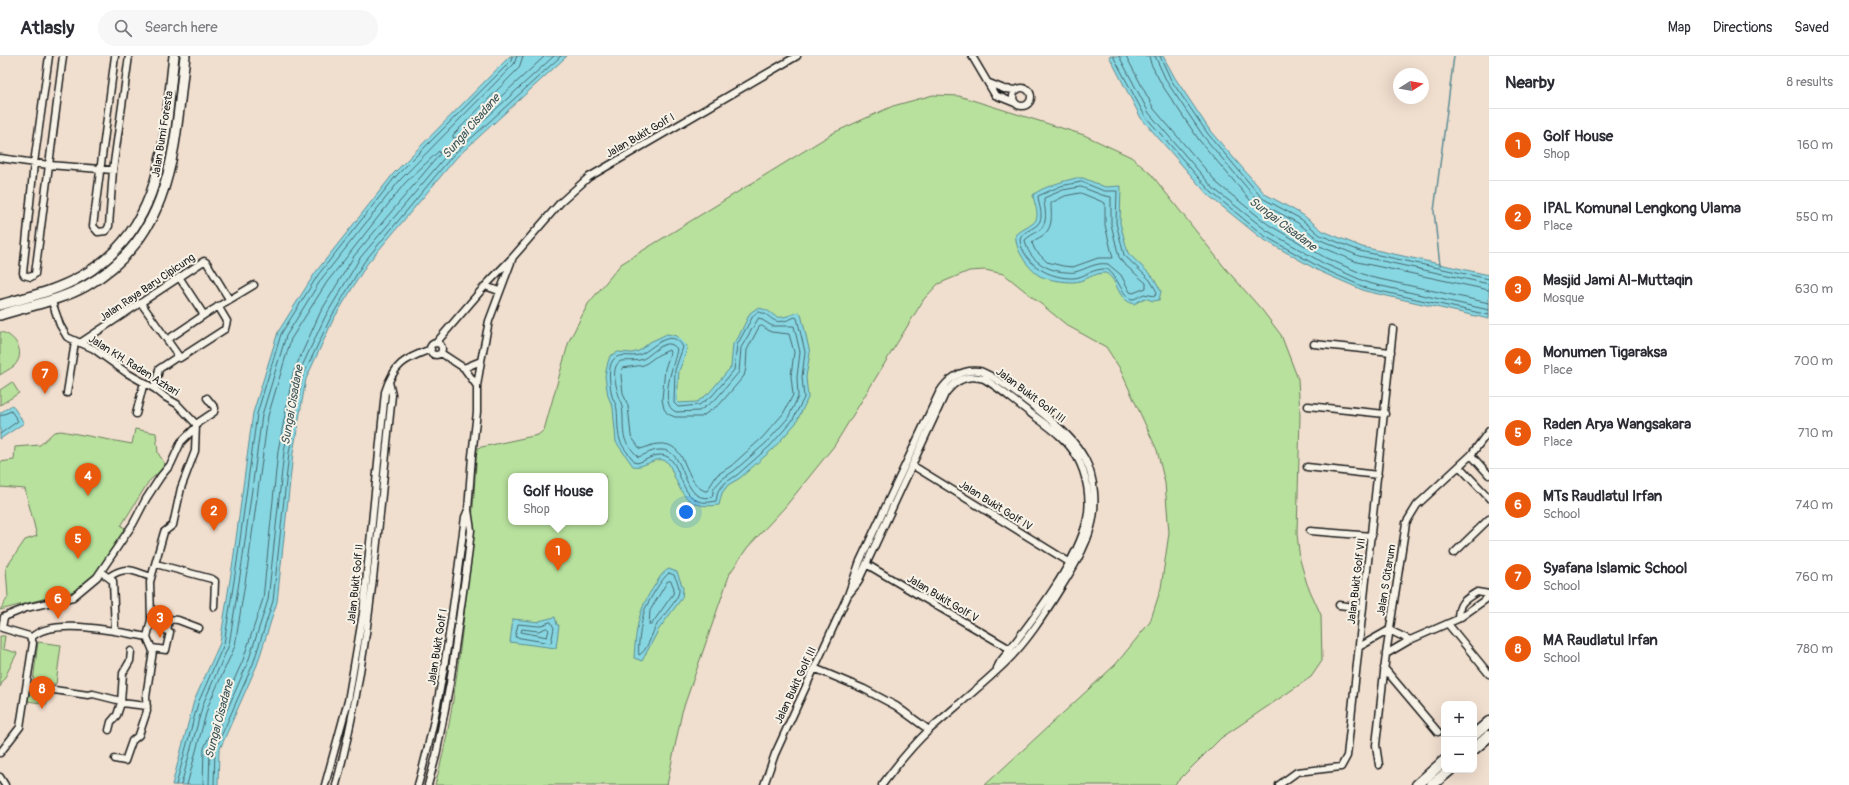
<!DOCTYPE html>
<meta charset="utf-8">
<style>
body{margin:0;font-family:Pangolin,sans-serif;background:#f7f7f7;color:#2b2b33}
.controls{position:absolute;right:12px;bottom:12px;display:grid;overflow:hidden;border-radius:8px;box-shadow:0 4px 16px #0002}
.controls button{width:36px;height:36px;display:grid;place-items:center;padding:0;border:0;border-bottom:1px solid #e1e1e2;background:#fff;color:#2b2b33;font:20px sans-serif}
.compass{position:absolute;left:1393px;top:12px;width:36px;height:36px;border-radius:50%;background:#fff;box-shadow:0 4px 16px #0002;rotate:79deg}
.you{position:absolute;left:686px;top:456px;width:14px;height:14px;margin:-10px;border:3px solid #fff;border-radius:50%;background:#1a73e8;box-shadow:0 0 0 6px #1a73e833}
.badge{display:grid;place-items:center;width:26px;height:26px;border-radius:50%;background:#ea580c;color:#fff;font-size:13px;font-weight:700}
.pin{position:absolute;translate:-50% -33px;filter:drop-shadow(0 1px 2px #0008)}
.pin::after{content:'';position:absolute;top:21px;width:14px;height:12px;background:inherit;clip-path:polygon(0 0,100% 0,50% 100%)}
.popup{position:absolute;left:508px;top:417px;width:100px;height:52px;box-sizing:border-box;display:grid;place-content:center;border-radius:8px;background:#fff;filter:drop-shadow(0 1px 3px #0005);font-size:13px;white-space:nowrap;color:#7c7c81}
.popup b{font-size:15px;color:#2b2b33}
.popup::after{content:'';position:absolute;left:50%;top:100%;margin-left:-8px;border:8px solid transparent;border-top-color:#fff}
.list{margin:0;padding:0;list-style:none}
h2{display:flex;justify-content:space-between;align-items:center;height:52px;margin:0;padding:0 16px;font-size:17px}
h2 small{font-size:13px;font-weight:400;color:#7c7c81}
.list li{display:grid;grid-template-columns:26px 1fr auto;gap:12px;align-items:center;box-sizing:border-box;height:72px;padding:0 16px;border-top:1px solid #e1e1e2}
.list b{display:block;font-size:15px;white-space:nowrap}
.list p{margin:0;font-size:13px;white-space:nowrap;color:#7c7c81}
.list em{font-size:13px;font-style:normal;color:#7c7c81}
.icon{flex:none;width:22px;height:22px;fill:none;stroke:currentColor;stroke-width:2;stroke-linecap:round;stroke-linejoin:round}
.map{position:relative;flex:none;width:1489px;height:729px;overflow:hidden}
header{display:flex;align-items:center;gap:24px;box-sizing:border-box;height:56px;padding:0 20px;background:#fff;border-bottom:1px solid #e1e1e2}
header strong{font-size:19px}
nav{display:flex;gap:22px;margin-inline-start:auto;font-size:14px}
.search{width:280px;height:36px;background:#f7f7f7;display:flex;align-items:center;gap:10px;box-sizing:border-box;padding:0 14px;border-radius:22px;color:#7c7c81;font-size:15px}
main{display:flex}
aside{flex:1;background:#fff}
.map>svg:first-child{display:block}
.green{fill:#b8e19d;stroke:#6a7e5c;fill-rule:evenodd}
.water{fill:#87d7e3;stroke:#5c8c93}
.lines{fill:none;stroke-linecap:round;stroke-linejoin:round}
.shore{stroke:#47676c;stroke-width:1}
.stream{stroke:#5c8c93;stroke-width:1.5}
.minor-casing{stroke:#1c1c1c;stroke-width:9}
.secondary-casing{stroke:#1c1c1c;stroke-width:12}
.primary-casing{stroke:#1c1c1c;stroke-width:13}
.minor{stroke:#f7f3e8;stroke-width:6}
.secondary{stroke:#f7f3e8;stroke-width:9}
.primary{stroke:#f7f3e8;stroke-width:10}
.labels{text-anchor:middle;stroke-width:4;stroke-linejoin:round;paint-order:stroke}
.street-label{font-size:11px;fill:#1c1c1c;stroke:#f7f3e8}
.water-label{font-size:12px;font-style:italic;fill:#3c5458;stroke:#f7f3e8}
</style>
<header>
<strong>Atlasly</strong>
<div class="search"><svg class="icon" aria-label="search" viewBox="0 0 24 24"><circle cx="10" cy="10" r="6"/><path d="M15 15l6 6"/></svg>Search here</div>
<nav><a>Map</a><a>Directions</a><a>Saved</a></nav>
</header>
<main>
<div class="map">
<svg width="1489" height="729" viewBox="0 0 1489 729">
<rect width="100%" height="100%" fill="#f0dece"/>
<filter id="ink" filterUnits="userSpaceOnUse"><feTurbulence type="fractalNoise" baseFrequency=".025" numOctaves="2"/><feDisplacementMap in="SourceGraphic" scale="8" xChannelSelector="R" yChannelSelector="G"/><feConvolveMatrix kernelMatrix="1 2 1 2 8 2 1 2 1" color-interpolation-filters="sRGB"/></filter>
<g filter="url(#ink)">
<path class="green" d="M933,39L959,40L1084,79L1131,101L1151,118L1225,212L1262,254L1281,279L1298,323L1300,359L1297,478L1300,504L1307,528L1321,559L1322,605L1311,621L1221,682L1174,729H985L1116,608L1150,566L1161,532L1169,477L1165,427L1157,394L1119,311L1106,291L1068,270L1004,218L985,214L969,215L938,228L924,243L834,390L785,451L747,492L730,517L682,656L667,729H435C449,680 456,628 462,577C469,515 473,454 477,392L538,379L544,374L569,285L588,248L621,208L835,76L893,50ZM511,420H605V466H511Z
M0,276C15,278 27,297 14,310C10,313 4,316 0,319Z
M12,326L19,337L0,349V334Z
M135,373L156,377L158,397L166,410L149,425L121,470L128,473L96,518L82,531L74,535L0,554L8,541L6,512L25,484L37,480L25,433L0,431V406L14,404L15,391L40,389L54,376L61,375L132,388Z
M0,580H5L3,593L17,597L0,631Z
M38,586L61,589L56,628L33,626Z
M30,633L49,636L47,648L28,645Z"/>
<path class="water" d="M510,0H567L457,101L367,208L333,264L306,323L293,397L277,546L257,609L219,695L218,729H172L194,645L220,587L233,505L253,357L278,276L315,217L394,117Z
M1109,0H1163L1175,22L1211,76L1265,138L1303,159L1323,175L1362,191L1489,219V263L1365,235L1319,215L1261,182L1208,139L1141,62Z
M1076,122H1083L1105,131L1121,130L1120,167L1128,197L1154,222L1161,235L1159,244L1153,245L1145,242L1134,248C1115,242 1120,226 1106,217C1094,216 1085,226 1073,226C1064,226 1048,224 1040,220C1028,213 1014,192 1016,179C1021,174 1027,172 1032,168C1042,162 1034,148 1033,139C1042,131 1064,125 1076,122Z
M757,252C779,254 768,269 798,256L801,258L810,297L806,321L808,342L796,367L773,393L740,422L728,429L722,437L719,449C684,454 681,435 669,408C658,396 646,413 633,410L616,386L613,352L608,340L605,320L608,306L610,300L618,296L632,297L639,295L650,286L667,278L677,280L687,290L686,297L679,315L677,344L678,347L697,346L709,337L731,311L733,288L738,282L750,257Z
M12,349L24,367L0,383V357Z
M669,513L677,516L683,532L682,542L659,573L642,605L634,602C636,573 638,553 655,529C659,523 662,516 669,513Z
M555,561L557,569H559L556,592L510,586L513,563L539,566V565Z"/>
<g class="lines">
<path class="shore" d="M523,0L519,12L453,79V82H456L545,0
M1113,0L1145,60L1211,136L1263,179L1321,212L1366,232L1489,259
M1119,0L1149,57L1214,133L1266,174L1323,207L1368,227L1489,254
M1126,0L1154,53L1218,128L1269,169L1326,202L1370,221L1489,247
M1149,0L1151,8L1162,29L1199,84L1256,151L1294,172L1315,188L1357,206L1489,234
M1155,0L1167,26L1204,81L1259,146L1298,167L1318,183L1359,200L1489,228
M1160,0L1171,24L1208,78L1262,142L1301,163L1320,179L1360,195L1489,223
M1082,126L1104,135H1117L1116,167L1124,199L1150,224L1157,236L1155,240L1144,238C1141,239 1136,243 1133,243C1123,243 1118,220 1107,213C1093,212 1085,221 1074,222C1050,223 1024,209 1020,184C1022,173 1039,174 1041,162C1042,154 1038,147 1038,140L1061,130Z
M1081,131L1102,139L1111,141V168L1119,201L1123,207L1146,227V232L1133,237L1130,236L1121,219L1108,208C1095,206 1087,213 1075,216C1072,217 1069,216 1066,216C1047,215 1028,204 1025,184C1029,180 1034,178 1038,175C1050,167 1044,153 1044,142L1063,134Z
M1081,137L1105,147V169L1113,202H1098L1073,211L1063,210L1047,206L1035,194L1032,187C1035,183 1039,182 1042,180C1054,172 1051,159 1051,147L1065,140Z
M758,256C775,258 769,273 795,261L797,262L805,296L802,321L804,342L792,365L770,390L737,419L725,427L718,435L716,445C674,456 686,398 660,399C652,399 644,406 636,407C631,401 622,391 620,384C617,375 618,363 617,354C617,349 613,344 612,340C610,330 607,312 613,304C619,296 631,302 639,299C651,295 671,269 683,291L675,314L674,347L678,351L699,349L712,340L734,314L737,289L753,260Z
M759,262L772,270H794L800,296L797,321L798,341L788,362L766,387L734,415L722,423L714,432L712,441C679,449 689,391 659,394C652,394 645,399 638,401C634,396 627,389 625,383C622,374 624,361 622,351C620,340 607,312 621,305C629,304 635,306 643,303C653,298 667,279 677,293C675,307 657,348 676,356L699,355L716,343L739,316L741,292Z
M762,270L771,276L789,278L794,296L791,320L793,339L783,358L762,382L731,410L717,419L707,435H705C682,426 689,385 658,388C652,388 646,392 640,393L631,380L628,350L623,337L621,320L622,312L644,309L658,299L669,294L670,297L665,313L662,343L664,353L668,358L675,361H701L720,348L744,320L746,312L747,294L759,271Z
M0,360L11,355L18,365L0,378
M669,517L674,519C677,525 681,532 678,539C675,548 660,562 655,572C651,580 647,595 639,599C637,593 642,560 645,553C650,543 661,523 669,517Z
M668,525H671L674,532L673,538L651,569H649L650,555Z
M551,566L554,572L551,587L515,581L518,568L538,570Z
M547,572L549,574L547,581L521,576L522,573L538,575Z
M176,729L198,647L224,588L237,506L257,358L281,278L318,219L396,120L511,5L512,0
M181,729L203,648L229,589L242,507L262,359L286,280L322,222L400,124L514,8L517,0
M187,729L208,650L235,590L248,508L268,360L291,283L327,226L405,127L439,95L440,98L354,200L320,257L293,317L278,395L263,543L243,604L204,692L203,729
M209,729L210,693L248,606L268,544L284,396L297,321L325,261L360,202L450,95L554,0
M214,729L215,694L253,608L273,545L289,397L302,322L330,263L364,206L453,99L561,0"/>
<path class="stream" d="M1440,210L1434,155L1454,0"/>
<g class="minor-casing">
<path id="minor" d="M49,0L34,107L23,217L24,219L31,221L35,218L63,0
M115,0L93,170L98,176L106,175L109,170L113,114L129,0
M972,0L995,39L1015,47
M989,27L1004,33L1017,34
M1013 41a9 9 0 1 1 18 0a9 9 0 1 1-18 0Z
M0,102L49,109L113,114
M513,201L560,147L589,121L797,0
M179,221L204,259
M485,230L499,235
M51,243L60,269L67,281L94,293L127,317L155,333L165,341L177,348L196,368L195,395L181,432L173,469L164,476L150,526L151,564L147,581
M141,247L180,302L225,273L227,265L218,250
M167,284L204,259L254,229
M80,287L204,205L207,207L229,243
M430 293a6 6 0 1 1 12 0a6 6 0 1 1-12 0Z
M1314,288L1391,296
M441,297L464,312L477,330
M464,312L481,305
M155,333L159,313L177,301
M67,337L75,286
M1308,350L1385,358
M136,358L144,326
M196,368L214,356L215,352L207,342
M1471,399L1489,419
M912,409L1069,506
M1459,410L1489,442
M1307,411L1378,419
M1310,475L1372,480
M1454,497L1489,463
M156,508L212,523L215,525L214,551
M866,508L1010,593
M101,516L113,525L115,575
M109,521C126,509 133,515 151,521
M849,538L857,528L945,338C955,324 968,318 984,323C1000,332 1014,345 1029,356C1046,369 1066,381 1077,401C1087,419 1091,443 1087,463C1078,507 1028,570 1000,606L997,612
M1339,549L1363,552
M1458,563C1458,547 1464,544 1477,536L1489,538
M1448,568L1489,618
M31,582C51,560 120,576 147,581L153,595L146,641L147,655L139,679L132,685L125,705L115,703
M1410,584L1458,563L1489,541
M1359,591L1389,574L1410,584L1386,598
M152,592L166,594L170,576L167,575L169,563L178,564L199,572
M814,612L864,633L896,650L929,674
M1384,612L1438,676
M27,630L88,639L93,638L121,645
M121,647L147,650
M109,674L111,666L117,659L121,647L123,617L130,605L131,595
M0,697L20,671L33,587L29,580L2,572L4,561L26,552L73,541L97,521L133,468L146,443L161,420L171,408L181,386L195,372
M1379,709L1376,689L1386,598L1406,467L1417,449L1471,399L1489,375
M0,721L5,729
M325,729L348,645L363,557L385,336C394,308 404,303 431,293
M336,729C370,602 378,470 392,339L389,326
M418,729C443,642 453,551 465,461L468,454
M428,729L436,700L450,627L468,501L471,474L468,454L472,400L477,356V330L481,305L489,265L513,201L485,230L436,287
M764,729L775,698L848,539L860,505L939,337C947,323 961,313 979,315C995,318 1053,365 1067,379C1074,386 1080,394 1085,403C1095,422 1097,450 1091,471C1085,493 1072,514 1060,533C1044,559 1026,587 1004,608C980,631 954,652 929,674C911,691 896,710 882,729
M1279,729L1297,716L1341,711L1347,700L1393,273"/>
</g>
<g class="secondary-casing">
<path id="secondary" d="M0,249C27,241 56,235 80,221C165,174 164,84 174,0
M0,259C28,250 61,244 86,230C175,179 174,89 185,0"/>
</g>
<g class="primary-casing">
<path id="primary" d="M1474,679L1489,666
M1474,693L1489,680
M1417,729L1444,705
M1432,729L1450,714"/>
</g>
<use href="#minor" class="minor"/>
<use href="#secondary" class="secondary"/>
<use href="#primary" class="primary"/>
</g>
</g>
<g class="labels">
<g class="street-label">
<text transform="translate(162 78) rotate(-81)" y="4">Jalan Bumi Foresta</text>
<text transform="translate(640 79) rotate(-30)" y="4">Jalan Bukit Golf I</text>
<text transform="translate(147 231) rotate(-34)" y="4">Jalan Raya Baru Cipicung</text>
<text transform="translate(134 309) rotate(32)" y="4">Jalan KH. Raden Azhari</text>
<text transform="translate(1031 339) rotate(37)" y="4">Jalan Bukit Golf III</text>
<text transform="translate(996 449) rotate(32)" y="4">Jalan Bukit Golf IV</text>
<text transform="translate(1386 524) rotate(-81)" y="4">Jalan S Citarum</text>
<text transform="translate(1356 525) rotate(-83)" y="4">Jalan Bukit Golf VII</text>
<text transform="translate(355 528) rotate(-84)" y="4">Jalan Bukit Golf II</text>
<text transform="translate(943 542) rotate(31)" y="4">Jalan Bukit Golf V</text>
<text transform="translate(437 591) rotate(-81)" y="4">Jalan Bukit Golf I</text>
<text transform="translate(795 629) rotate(-65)" y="4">Jalan Bukit Golf III</text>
</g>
<g class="water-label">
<text transform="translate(471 70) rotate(-49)" y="4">Sungai Cisadane</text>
<text transform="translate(1283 168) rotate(37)" y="4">Sungai Cisadane</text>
<text transform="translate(292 349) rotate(-80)" y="4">Sungai Cisadane</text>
<text transform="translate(219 663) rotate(-75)" y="4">Sungai Cisadane</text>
</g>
</g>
</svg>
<div class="controls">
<button>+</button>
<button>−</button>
</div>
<svg class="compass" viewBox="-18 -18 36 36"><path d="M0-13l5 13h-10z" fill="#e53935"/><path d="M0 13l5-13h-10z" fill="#7c7c81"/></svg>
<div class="you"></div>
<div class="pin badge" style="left:558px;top:515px">1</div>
<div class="popup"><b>Golf House</b>Shop</div>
<div class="pin badge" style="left:214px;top:475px">2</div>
<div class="pin badge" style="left:160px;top:582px">3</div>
<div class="pin badge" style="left:88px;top:440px">4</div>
<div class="pin badge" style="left:78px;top:503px">5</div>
<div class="pin badge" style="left:58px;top:563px">6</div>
<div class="pin badge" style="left:45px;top:338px">7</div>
<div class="pin badge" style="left:42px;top:653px">8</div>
</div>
<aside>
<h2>Nearby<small>8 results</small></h2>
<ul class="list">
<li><span class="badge">1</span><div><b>Golf House</b><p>Shop</p></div><em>160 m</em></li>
<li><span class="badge">2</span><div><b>IPAL Komunal Lengkong Ulama</b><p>Place</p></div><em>550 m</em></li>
<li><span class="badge">3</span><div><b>Masjid Jami Al-Muttaqin</b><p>Mosque</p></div><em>630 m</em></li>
<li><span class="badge">4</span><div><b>Monumen Tigaraksa</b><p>Place</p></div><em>700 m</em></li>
<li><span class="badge">5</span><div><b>Raden Arya Wangsakara</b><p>Place</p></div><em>710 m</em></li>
<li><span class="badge">6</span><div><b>MTs Raudlatul Irfan</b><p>School</p></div><em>740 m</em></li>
<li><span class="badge">7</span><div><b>Syafana Islamic School</b><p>School</p></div><em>760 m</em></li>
<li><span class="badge">8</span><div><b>MA Raudlatul Irfan</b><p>School</p></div><em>780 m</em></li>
</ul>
</aside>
</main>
